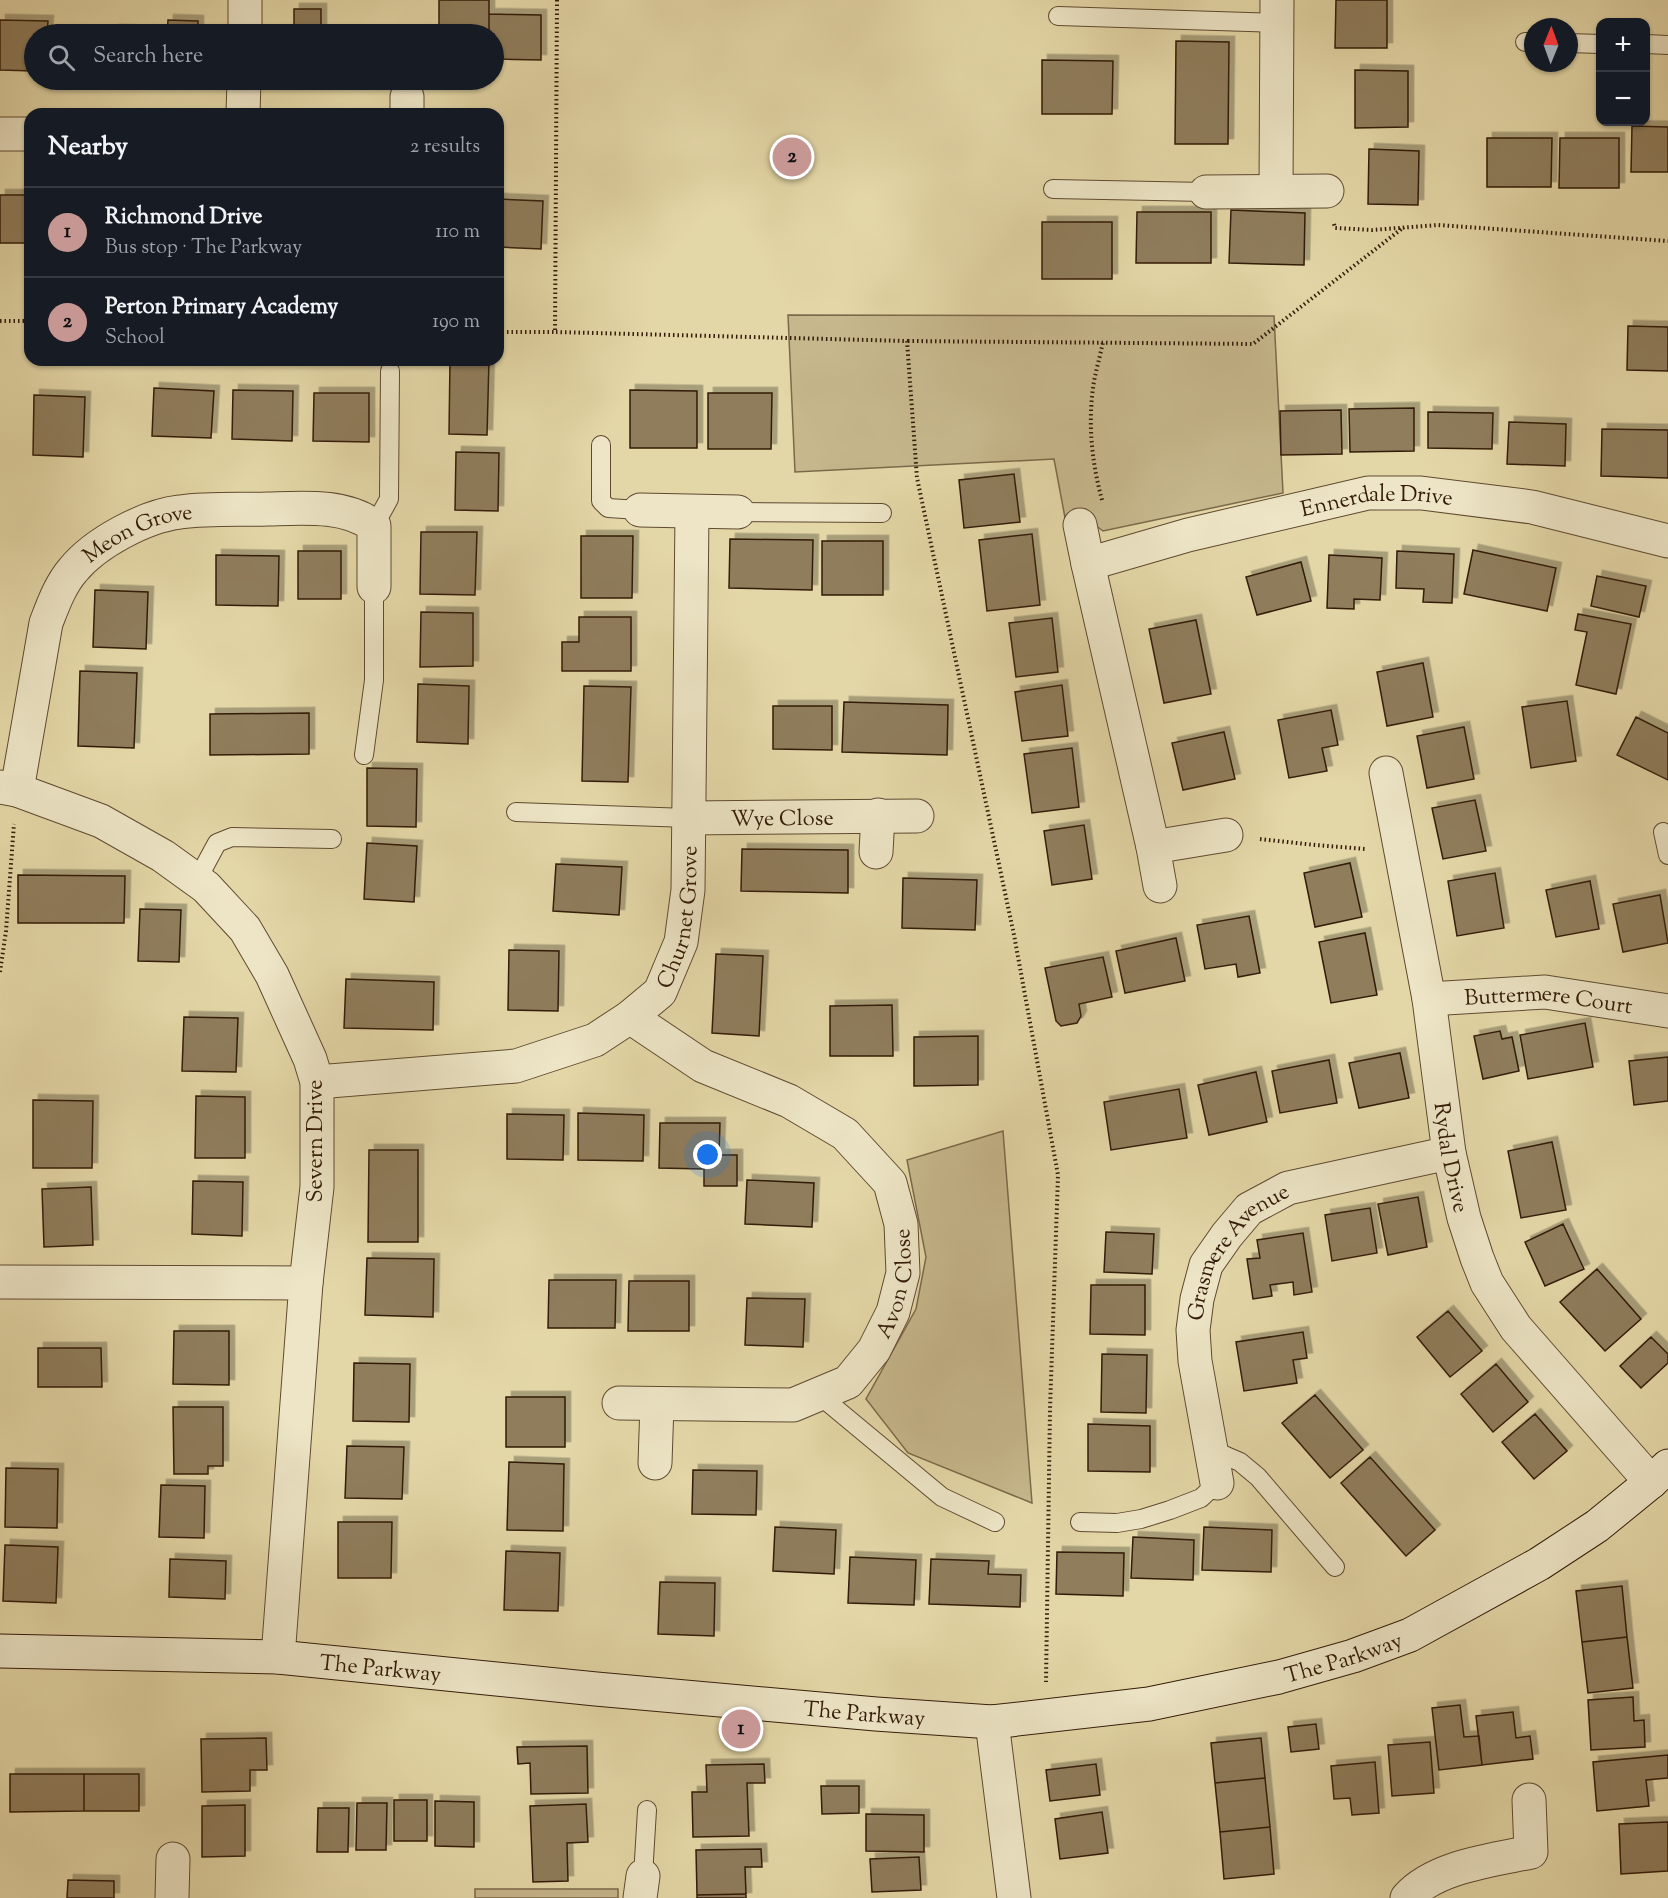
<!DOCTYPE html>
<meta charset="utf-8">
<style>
body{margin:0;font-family:"Sorts Mill Goudy",serif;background:#242831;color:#f1f3f6}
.controls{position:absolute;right:18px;top:18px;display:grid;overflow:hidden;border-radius:12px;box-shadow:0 2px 4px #0004}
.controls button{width:54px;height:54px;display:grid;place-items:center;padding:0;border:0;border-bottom:2px solid #363941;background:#171b24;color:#f1f3f6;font:30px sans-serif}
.compass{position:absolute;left:1524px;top:18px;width:54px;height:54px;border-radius:50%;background:#171b24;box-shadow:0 2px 4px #0004;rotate:1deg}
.you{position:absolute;left:708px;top:1155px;width:21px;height:21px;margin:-15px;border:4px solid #fff;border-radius:50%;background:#1a73e8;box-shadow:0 0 0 9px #1a73e833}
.badge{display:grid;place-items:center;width:39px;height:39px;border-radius:50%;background:#c59692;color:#111;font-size:20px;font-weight:700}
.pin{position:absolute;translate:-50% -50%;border:3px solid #fff;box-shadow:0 2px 6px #0006}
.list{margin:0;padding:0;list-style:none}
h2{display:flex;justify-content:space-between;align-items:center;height:78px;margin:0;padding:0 24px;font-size:26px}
h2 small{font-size:20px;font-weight:400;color:#9ea1a6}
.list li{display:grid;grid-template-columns:39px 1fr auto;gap:18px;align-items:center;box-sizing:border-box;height:90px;padding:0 24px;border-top:2px solid #363941}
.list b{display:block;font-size:22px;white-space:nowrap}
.list p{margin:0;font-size:20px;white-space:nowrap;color:#9ea1a6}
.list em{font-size:20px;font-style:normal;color:#9ea1a6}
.icon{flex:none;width:33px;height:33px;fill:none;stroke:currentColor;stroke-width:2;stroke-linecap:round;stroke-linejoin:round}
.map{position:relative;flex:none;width:1668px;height:1898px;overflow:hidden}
.search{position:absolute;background:#171b24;box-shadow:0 2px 4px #0004;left:24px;top:24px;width:480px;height:66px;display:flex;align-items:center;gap:15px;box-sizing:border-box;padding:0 21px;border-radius:33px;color:#9ea1a6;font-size:22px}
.panel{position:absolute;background:#171b24;box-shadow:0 2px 4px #0004;left:24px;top:108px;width:480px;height:258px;border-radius:18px}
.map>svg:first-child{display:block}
.green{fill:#c6b78c;stroke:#7c694a;stroke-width:1.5}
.building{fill:#8f7d5b;stroke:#331b08;stroke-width:1.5;filter:url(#shadow)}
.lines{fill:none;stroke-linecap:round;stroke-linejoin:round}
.lane-casing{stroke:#5f4a30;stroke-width:20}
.street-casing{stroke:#5f4a30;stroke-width:35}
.secondary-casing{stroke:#331b08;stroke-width:35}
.path{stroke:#331b08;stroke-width:4;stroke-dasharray:1.5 3;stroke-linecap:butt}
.lane{stroke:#ede5c6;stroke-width:18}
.street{stroke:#ede5c6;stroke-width:33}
.secondary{stroke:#ede5c6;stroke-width:33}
.labels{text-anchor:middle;stroke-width:5;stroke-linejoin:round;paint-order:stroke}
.street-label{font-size:22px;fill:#331b08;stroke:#ede5c6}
</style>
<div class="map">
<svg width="1668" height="1898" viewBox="0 0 1668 1898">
<defs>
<filter id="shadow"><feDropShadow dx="5.5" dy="-5.5" stdDeviation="0" flood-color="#0004"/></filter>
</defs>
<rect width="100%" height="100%" fill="#e4d7a7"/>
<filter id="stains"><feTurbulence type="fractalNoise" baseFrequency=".00333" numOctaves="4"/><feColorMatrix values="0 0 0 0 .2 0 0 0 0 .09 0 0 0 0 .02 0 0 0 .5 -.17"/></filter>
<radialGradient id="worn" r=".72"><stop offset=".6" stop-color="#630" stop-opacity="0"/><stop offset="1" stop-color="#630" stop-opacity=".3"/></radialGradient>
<path class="green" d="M788,315L1274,316L1283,493L1103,531L1087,519L1066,523L1054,459L795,472Z
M1003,1131L1032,1503L908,1453L866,1399L916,1309L926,1257L907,1160Z
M475,1889H618V1898H475Z"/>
<path class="building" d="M439,0H489V34H439Z
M1336,0H1387V48H1335Z
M294,9H321V34H294Z
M489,14L541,15V60L494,59V34H489Z
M0,20L48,21L47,34H34V71L0,70Z
M168,20L198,21V34H167Z
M114,30L167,32V34H114Z
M48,31L103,32V34H47Z
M1176,41L1229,42L1228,144H1175Z
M1042,60L1113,61L1112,114H1042Z
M1355,70L1408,71V127L1355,128Z
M46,80H102L101,83L46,82Z
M322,80H374V84H322Z
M1632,126L1668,127V172H1631Z
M1487,138H1552L1551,187H1487Z
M1560,138H1619V188H1559Z
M1369,149L1419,151L1418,205L1368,204Z
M0,195H30V243H0Z
M498,199L543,201L541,249L498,247Z
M1231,210L1305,213L1304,265L1229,263Z
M1137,212H1211V263H1136Z
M1042,222H1112V279H1042Z
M1628,326L1668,327V371L1627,370Z
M450,360H489L487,435L449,434Z
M154,388L214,391L211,438L152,436Z
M233,390L293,391L292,441L232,439Z
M630,390L697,391V448H630Z
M314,393H369V442L313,441Z
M708,393H772L771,449H708Z
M34,395L85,397L83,457L33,455Z
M1414,408V451L1350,452L1349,409Z
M1341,410L1342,454L1281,455L1280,411Z
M1428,412L1493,413L1492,449L1428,448Z
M1509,422L1566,424L1565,466L1507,464Z
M1602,429L1668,430V478L1601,476Z
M456,452L499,453L498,511L455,510Z
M1014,474L1020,522L964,528L959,480Z
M421,532H477L475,595L420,594Z
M1032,534L1040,605L987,611L979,540Z
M581,536H633L632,598H581Z
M730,539L813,540L812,590L729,588Z
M822,541H883V595H822Z
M1473,550L1556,568L1547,611L1464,594Z
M298,551H341V599H298Z
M1397,551L1454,554L1452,603L1423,602L1424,589L1396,588Z
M216,555L279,556L278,606L216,605Z
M1329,555L1382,558L1380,600L1354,599V609L1327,608Z
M1301,562L1311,601L1257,615L1246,577Z
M1597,576L1646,586L1639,617L1591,606Z
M95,590L148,592L146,649L93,647Z
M421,612L473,613V666L420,667Z
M1578,614L1631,624L1616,694L1576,685L1587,632L1575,630Z
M579,617H631V671H562V642H579Z
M1052,618L1058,672L1016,677L1009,623Z
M1196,620L1211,694L1164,703L1149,629Z
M1423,663L1433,717L1387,726L1377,672Z
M80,671L137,673L134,748L78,746Z
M418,684L469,686L468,744L417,742Z
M1062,685L1068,736L1022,741L1015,692Z
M584,686L631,687L628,782L582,781Z
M1567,701L1576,761L1531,768L1522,707Z
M844,702L948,705L947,755L842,752Z
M773,706H832V750L773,749Z
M1331,710L1338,745L1322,748L1327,771L1289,778L1278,720Z
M309,713V754L210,755V714Z
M1636,717L1668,733V780L1617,755Z
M1464,727L1474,779L1427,788L1417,736Z
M1224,732L1235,779L1183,790L1172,743Z
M1072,748L1079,807L1032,813L1024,754Z
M367,768L417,769L416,827L367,826Z
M1475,800L1486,851L1443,859L1432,808Z
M1084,825L1092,879L1052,885L1044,831Z
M367,843L417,846L414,902L364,899Z
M742,849L848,850V893L741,891Z
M1350,863L1362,917L1315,927L1304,873Z
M556,864L622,867L619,915L553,911Z
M1495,873L1504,928L1457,936L1448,881Z
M18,875L125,876L124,923H18Z
M903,878L977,880L975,930L902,928Z
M1590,881L1599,929L1556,937L1546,890Z
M1660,895L1668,943L1623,952L1613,904Z
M140,909L181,910L179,962L138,961Z
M1249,916L1260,973L1238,977L1236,964L1205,969L1197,925Z
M1365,933L1377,995L1331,1003L1319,942Z
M1176,938L1185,981L1125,993L1116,951Z
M509,950L559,951L558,1011L508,1010Z
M716,954L763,956L759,1036L712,1033Z
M1103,957L1112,997L1079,1004L1081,1016L1077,1023L1061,1026L1056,1021L1045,968Z
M346,979L434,982L433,1030L344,1028Z
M892,1005L893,1056H830V1006Z
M184,1017L238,1018L236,1072L182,1071Z
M1585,1023L1593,1067L1528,1079L1520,1035Z
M1500,1031L1502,1039L1512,1037L1519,1071L1483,1079L1474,1036Z
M978,1036V1085L914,1086V1037Z
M1400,1053L1409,1098L1359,1108L1349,1063Z
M1668,1057V1101L1634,1105L1629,1061Z
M1329,1060L1337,1103L1280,1113L1272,1071Z
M1256,1072L1267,1122L1209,1135L1198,1085Z
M1179,1089L1187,1138L1111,1150L1104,1102Z
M196,1096L245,1097V1158H195Z
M33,1100L93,1101L92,1168H33Z
M578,1113L644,1115L643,1161L578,1160Z
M507,1114L564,1115L563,1160L507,1159Z
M660,1123H720L719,1155H737V1186H704V1169L659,1168Z
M1552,1142L1566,1210L1521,1218L1508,1151Z
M369,1150H418V1242H368Z
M747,1180L814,1183L812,1227L745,1224Z
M193,1181L243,1182L242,1236L192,1234Z
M91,1187L93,1245L44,1247L42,1189Z
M1418,1197L1427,1247L1388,1255L1378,1204Z
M1370,1208L1377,1253L1332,1261L1325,1215Z
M1563,1224L1584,1269L1545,1286L1525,1242Z
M1106,1232L1154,1234L1152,1274L1104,1272Z
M1303,1233L1312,1292L1294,1295L1293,1282L1270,1285L1272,1296L1253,1299L1247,1259L1260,1258L1257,1240Z
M367,1258L434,1259L433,1317L365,1315Z
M1597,1269L1641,1319L1605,1351L1560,1302Z
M549,1280H616L615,1328H548Z
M629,1281H689V1331H628Z
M1091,1285H1145V1335L1090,1334Z
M747,1298L805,1299L803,1347L745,1345Z
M1448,1311L1482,1351L1450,1377L1417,1337Z
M174,1331H229V1385L173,1384Z
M1303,1332L1307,1358L1293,1360L1297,1383L1244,1391L1236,1342Z
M1651,1337L1668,1354V1363L1641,1388L1620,1366Z
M38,1348H101L102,1387H38Z
M1102,1354L1147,1355L1146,1413L1101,1412Z
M354,1363L410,1364L409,1422L353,1421Z
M1496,1364L1528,1402L1493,1432L1461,1394Z
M1315,1395L1363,1450L1330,1478L1282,1423Z
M506,1397H565V1447H506Z
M173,1407H223V1466H208V1474H174Z
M1535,1414L1567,1451L1534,1479L1502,1442Z
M1088,1424L1150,1426V1472L1088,1471Z
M347,1446L404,1447L402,1499L345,1498Z
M1370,1457L1435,1530L1406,1556L1341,1483Z
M509,1462L564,1464L563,1531L507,1530Z
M6,1468L58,1469L57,1528L5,1527Z
M693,1470L757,1471L756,1515L692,1514Z
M161,1485L205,1486L204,1538L159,1537Z
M338,1522H392L391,1578H338Z
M775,1527L836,1530L834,1574L773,1571Z
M1204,1527L1272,1530L1271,1572L1202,1570Z
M1133,1537L1194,1540L1193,1580L1131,1578Z
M5,1545L58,1547L56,1603L3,1601Z
M506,1551L560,1553L558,1611L504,1610Z
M1057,1552L1124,1553L1123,1596L1056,1594Z
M850,1557L916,1560L914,1605L848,1603Z
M170,1559L226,1561L225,1599L169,1597Z
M931,1559L989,1561L988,1574L1021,1575L1020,1607L929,1604Z
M660,1582L715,1583L714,1636L658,1634Z
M1622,1586L1627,1637L1582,1642L1576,1591Z
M1627,1637L1633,1688L1588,1693L1582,1642Z
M1633,1697L1634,1721L1644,1720L1645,1747L1591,1750L1588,1700Z
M1460,1705L1464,1737L1479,1736L1482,1765L1439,1770L1432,1708Z
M1513,1712L1516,1738L1530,1736L1533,1759L1482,1765L1476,1716Z
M1316,1724L1319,1749L1291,1752L1288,1727Z
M266,1738L267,1770H250V1791L202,1792L201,1739Z
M1261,1738L1265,1778L1215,1783L1211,1743Z
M1430,1742L1434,1793L1392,1796L1388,1745Z
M587,1746L588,1793L531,1794L530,1763L518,1764L517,1747Z
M1668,1755V1778L1646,1780L1649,1806L1597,1811L1593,1762Z
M1375,1762L1379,1813L1352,1815L1350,1798L1334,1799L1331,1766Z
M764,1764L765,1783H747L749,1836L693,1837L692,1792H707L706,1765Z
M1096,1764L1100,1795L1050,1801L1046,1770Z
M10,1774H84V1811L10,1812Z
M84,1774H139V1811H84Z
M1265,1778L1270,1827L1220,1832L1215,1783Z
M821,1786H859V1813L822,1814Z
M394,1800H427V1841H394Z
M435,1801L474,1802V1847L435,1846Z
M357,1803H387L386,1850H356Z
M586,1804L588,1842L567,1843L568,1881L533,1882L530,1806Z
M245,1805V1856L202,1857V1806Z
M318,1808H349L348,1852H317Z
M1102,1812L1108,1853L1060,1859L1055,1819Z
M866,1814L924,1815V1852L866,1851Z
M1668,1822V1871L1621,1874L1619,1824Z
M1270,1827L1274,1874L1224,1879L1220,1832Z
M761,1849L762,1867H745L746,1894L697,1895L696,1850Z
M919,1857L921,1890L872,1892L870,1859Z
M68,1880L114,1881V1898H67Z
M746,1894V1898H697V1895Z"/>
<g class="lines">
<g class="lane-casing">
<path id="lane" d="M1058,16L1277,23
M1525,42H1533
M1569,43L1600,44
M1646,44L1668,45
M1053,189L1206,192
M601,445V501L608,508L640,510
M738,512L882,513
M374,526L389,499L390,371
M364,755L374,680V587
M516,812L688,818
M1663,832L1668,855
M197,880L217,843L232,837L332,839
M818,1394L942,1497L995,1522
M1210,1449L1240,1462L1258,1477L1335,1567
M1080,1522L1117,1523L1141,1519L1170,1510L1201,1498L1217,1483
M643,1876L647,1810"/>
</g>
<g class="street-casing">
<g id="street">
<path d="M245,34V0"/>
<path d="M407,97V114"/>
<path d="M243,114L244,80"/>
<path d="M0,134H30"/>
<path d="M1276,191L1277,0"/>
<path d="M1206,192L1327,191"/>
<path d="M640,510L738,512"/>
<path d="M1080,525L1088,564L1153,847L1160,886"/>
<path id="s1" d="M1088,564L1188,535L1368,493H1421L1532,507L1668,541"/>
<path id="s2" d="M1386,773L1429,999L1449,1153L1464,1218L1477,1258L1487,1283L1516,1328L1651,1482"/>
<path d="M0,787L17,790L101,821L163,856L206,887L245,929L272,975L310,1059L317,1082V1187L306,1283L278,1657"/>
<path id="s3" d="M17,790L46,623C53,605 60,585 73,570C95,543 145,516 180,512C209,508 239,510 268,509C302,508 346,504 374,526V587"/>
<path id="s4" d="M688,818L917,816"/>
<path d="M1153,847L1226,835"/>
<path d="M876,852L878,815"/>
<path id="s5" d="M1429,999L1545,992L1668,1011"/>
<path id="s6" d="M317,1082L516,1066L595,1040L630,1017L660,992L681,942L688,890L692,513"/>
<path d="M0,1282L306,1283"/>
<path id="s7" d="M619,1403L793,1405L848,1382L874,1350L893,1312L903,1273L901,1224L890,1183L845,1134L789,1101L703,1066L630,1017"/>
<path d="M655,1463L657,1404"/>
<path id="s8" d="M1217,1483L1195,1361L1193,1330L1197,1299L1206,1265L1227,1235L1249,1209L1288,1188L1449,1153"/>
<path d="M992,1722L1014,1898"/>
<path d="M172,1898L173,1859"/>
<path d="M640,1898L643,1876"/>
<path d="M1407,1898C1434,1867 1492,1860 1531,1852L1529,1800"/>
</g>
</g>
<g class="secondary-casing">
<g id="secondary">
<path id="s9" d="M0,1651L278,1657L596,1689L876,1714L992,1722L1149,1704L1279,1677L1353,1656L1410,1635L1539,1564L1597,1526L1651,1482L1668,1466"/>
</g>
</g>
<path class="path" d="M557,0L555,332L907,341L917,478L1014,935L1058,1175L1050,1409L1046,1682
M1334,224L1335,228L1372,230L1438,225L1668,241
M0,321H30
M498,332H555
M908,341L1253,344L1404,227
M1102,500C1092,463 1088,426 1093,388C1095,373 1100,357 1103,342
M1260,839L1315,845L1366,849
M0,972L6,931L14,824"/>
<use href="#lane" class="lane"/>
<use href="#street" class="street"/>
<use href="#secondary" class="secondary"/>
</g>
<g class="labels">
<g class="street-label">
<text dy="8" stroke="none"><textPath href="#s1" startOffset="297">Ennerdale Drive</textPath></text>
<text dy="8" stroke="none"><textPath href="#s3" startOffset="306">Meon Grove</textPath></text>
<text dy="8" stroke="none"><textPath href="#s4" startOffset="94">Wye Close</textPath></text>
<text dy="8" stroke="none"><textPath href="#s6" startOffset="442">Churnet Grove</textPath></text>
<text dy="8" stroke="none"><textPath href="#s5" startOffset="120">Buttermere Court</textPath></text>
<text transform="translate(314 1141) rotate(-90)" y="8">Severn Drive</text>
<text dy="8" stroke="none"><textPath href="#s2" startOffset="390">Rydal Drive</textPath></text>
<text dy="8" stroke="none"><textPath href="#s8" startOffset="250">Grasmere Avenue</textPath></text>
<text dy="8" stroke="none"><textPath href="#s7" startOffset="346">Avon Close</textPath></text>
<text dy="8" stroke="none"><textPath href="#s9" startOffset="1353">The Parkway</textPath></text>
<text dy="8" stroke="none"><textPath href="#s9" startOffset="381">The Parkway</textPath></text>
<text dy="8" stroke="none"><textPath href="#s9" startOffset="867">The Parkway</textPath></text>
</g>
</g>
<rect width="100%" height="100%" filter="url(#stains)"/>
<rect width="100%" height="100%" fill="url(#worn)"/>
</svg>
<div class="controls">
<button>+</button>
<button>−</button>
</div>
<svg class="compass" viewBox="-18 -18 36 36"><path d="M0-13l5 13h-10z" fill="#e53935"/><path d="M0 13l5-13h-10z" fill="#9ea1a6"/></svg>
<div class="you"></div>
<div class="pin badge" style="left:741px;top:1729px">1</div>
<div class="pin badge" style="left:792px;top:157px">2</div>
<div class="search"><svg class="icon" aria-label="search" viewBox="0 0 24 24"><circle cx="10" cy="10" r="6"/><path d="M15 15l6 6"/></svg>Search here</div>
<section class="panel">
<h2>Nearby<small>2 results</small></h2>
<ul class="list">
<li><span class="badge">1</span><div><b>Richmond Drive</b><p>Bus stop · The Parkway</p></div><em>110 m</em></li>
<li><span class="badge">2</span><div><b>Perton Primary Academy</b><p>School</p></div><em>190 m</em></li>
</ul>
</section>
</div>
